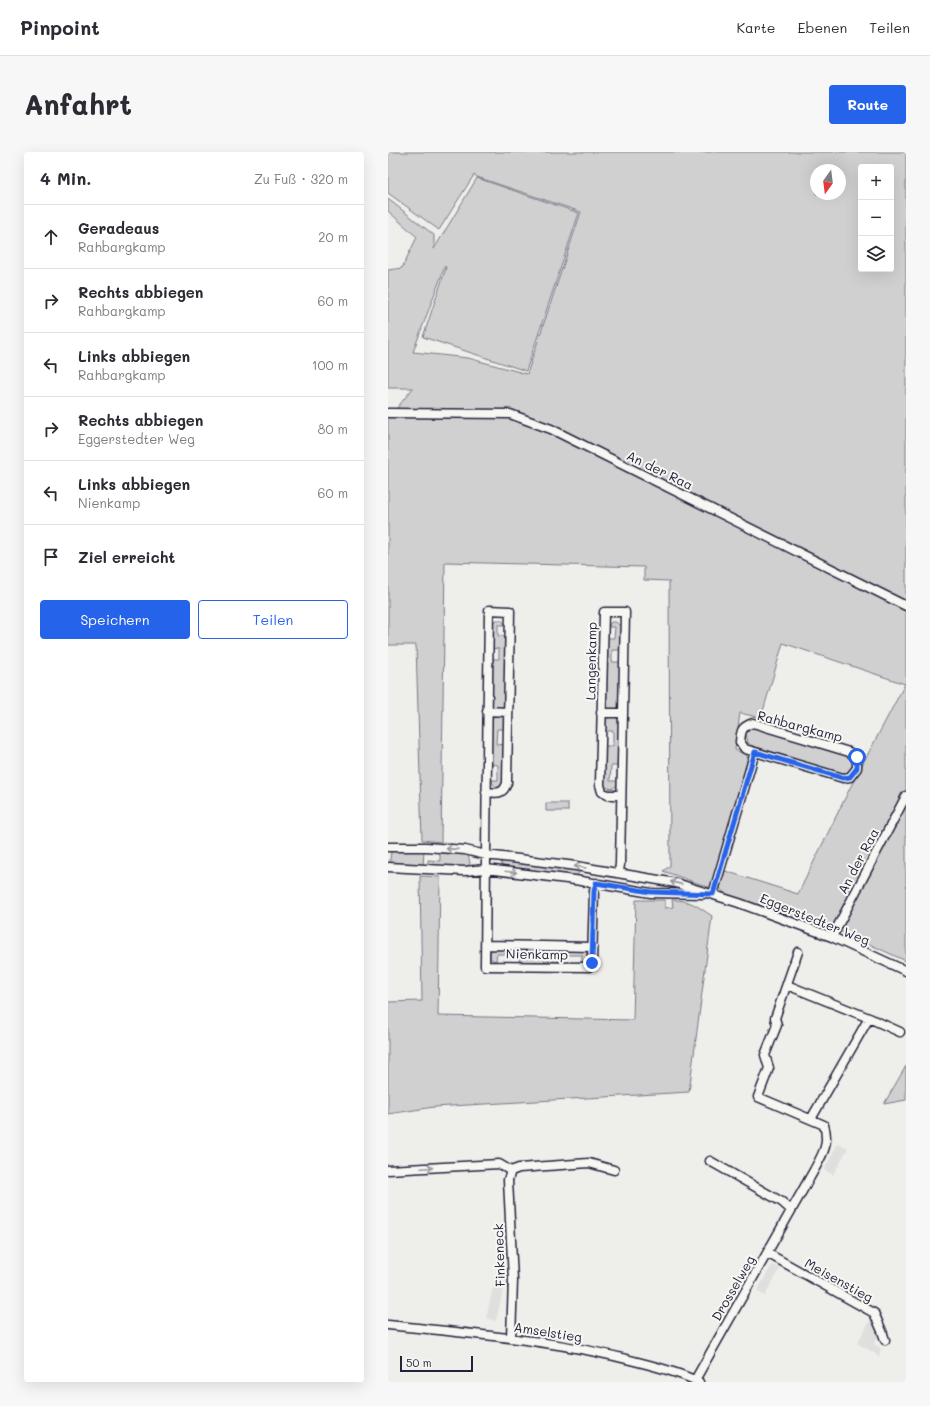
<!DOCTYPE html>
<html lang="de">
<meta charset="utf-8">
<style>
body{margin:0;font-family:Mali,sans-serif;background:#f7f7f7;color:#2b2b33}
.controls{position:absolute;right:12px;top:12px;display:grid;overflow:hidden;border-radius:4px;box-shadow:0 4px 16px #0002}
.controls button{width:36px;height:36px;display:grid;place-items:center;padding:0;border:0;border-bottom:1px solid #e1e1e2;background:#fff;color:#2b2b33;font:20px sans-serif}
.compass{position:absolute;left:422px;top:12px;width:36px;height:36px;border-radius:50%;background:#fff;box-shadow:0 4px 16px #0002;rotate:194deg}
.scale{position:absolute;left:12px;bottom:10px;width:73px;box-sizing:border-box;padding-left:4px;border:2px solid #22223b;border-top:0;font-size:11px;line-height:14px;white-space:nowrap;color:#22223b;-webkit-text-stroke:3px #f6f6f2;paint-order:stroke}
.stop{position:absolute;width:12px;height:12px;margin:-9px;border:3px solid #2563eb;border-radius:50%;background:#fff}
.stop.end{background:#2563eb;border-color:#fff;box-shadow:0 1px 4px #0008}
.list{margin:0;padding:0;list-style:none}
h2{display:flex;justify-content:space-between;align-items:center;height:52px;margin:0;padding:0 16px;font-size:17px}
h2 small{font-size:13px;font-weight:400;color:#7c7c81}
.list li{display:grid;grid-template-columns:26px 1fr auto;gap:12px;align-items:center;box-sizing:border-box;height:64px;padding:0 16px;border-top:1px solid #e1e1e2}
.list b{display:block;font-size:15px;white-space:nowrap}
.list p{margin:0;font-size:13px;white-space:nowrap;color:#7c7c81}
.list em{font-size:13px;font-style:normal;color:#7c7c81}
.actions{display:flex;gap:8px;padding:12px 16px}
.actions a{flex:1;padding:9px 0;border:1px solid #2563eb;border-radius:4px;text-align:center;font-size:14px;color:#2563eb}
.actions .main{background:#2563eb;color:#fff}
.icon{flex:none;width:22px;height:22px;fill:none;stroke:currentColor;stroke-width:2;stroke-linecap:round;stroke-linejoin:round}
.map{position:relative;flex:none;width:518px;height:1230px;overflow:hidden;border-radius:4px}
header{display:flex;align-items:center;gap:24px;box-sizing:border-box;height:56px;padding:0 20px;background:#fff;border-bottom:1px solid #e1e1e2}
header strong{font-size:19px}
nav{display:flex;gap:22px;margin-inline-start:auto;font-size:14px}
.intro{display:flex;align-items:center;justify-content:space-between;box-sizing:border-box;height:96px;padding:0 24px}
h1{margin:0;font-size:28px}
.button{padding:10px 18px;border-radius:4px;background:#2563eb;color:#fff;font-size:14px;font-weight:700}
main{display:flex;gap:24px;padding:0 24px}
aside{flex:1;background:#fff;border-radius:4px;box-shadow:0 4px 16px #0002}
.map>svg:first-child{display:block}
.built{fill:#dfdfde}
.green{fill:#d0d0d1;stroke:#797986;fill-rule:evenodd}
.lines{fill:none;stroke-linecap:round;stroke-linejoin:round}
.street-casing{stroke:#22223b;stroke-width:11}
.street{stroke:#f6f6f2;stroke-width:8}
.oneway{stroke:#9797a0}
.route{stroke:#2563eb;stroke-width:5}
.labels{text-anchor:middle;stroke-width:4;stroke-linejoin:round;paint-order:stroke}
.street-label{font-size:13px;fill:#22223b;stroke:#f6f6f2}
</style>
<header>
<strong>Pinpoint</strong>
<nav><a>Karte</a><a>Ebenen</a><a>Teilen</a></nav>
</header>
<div class="intro"><h1>Anfahrt</h1><a class="button">Route</a></div>
<main>
<aside>
<h2>4 Min.<small>Zu Fuß · 320 m</small></h2>
<ul class="list">
<li><svg class="icon" aria-label="ahead" viewBox="0 0 24 24"><path d="M12 20V5M6 11l6-6 6 6"/></svg><div><b>Geradeaus</b><p>Rahbargkamp</p></div><em>20 m</em></li>
<li><svg class="icon" aria-label="right" viewBox="0 0 24 24"><path d="M7 20v-9h11M14 6l5 5-5 5"/></svg><div><b>Rechts abbiegen</b><p>Rahbargkamp</p></div><em>60 m</em></li>
<li><svg class="icon" aria-label="left" viewBox="0 0 24 24"><path d="M17 20v-9H6M10 6l-5 5 5 5"/></svg><div><b>Links abbiegen</b><p>Rahbargkamp</p></div><em>100 m</em></li>
<li><svg class="icon" aria-label="right" viewBox="0 0 24 24"><path d="M7 20v-9h11M14 6l5 5-5 5"/></svg><div><b>Rechts abbiegen</b><p>Eggerstedter Weg</p></div><em>80 m</em></li>
<li><svg class="icon" aria-label="left" viewBox="0 0 24 24"><path d="M17 20v-9H6M10 6l-5 5 5 5"/></svg><div><b>Links abbiegen</b><p>Nienkamp</p></div><em>60 m</em></li>
<li><svg class="icon" aria-label="arrive" viewBox="0 0 24 24"><path d="M6 21V4h12l-3 4 3 4H6"/></svg><div><b>Ziel erreicht</b></div></li>
</ul>
<div class="actions"><a class="main">Speichern</a><a>Teilen</a></div>
</aside>
<div class="map">
<svg width="518" height="1230" viewBox="0 0 518 1230">
<rect width="100%" height="100%" fill="#eeeeeb"/>
<filter id="ink" filterUnits="userSpaceOnUse"><feTurbulence type="fractalNoise" baseFrequency=".025" numOctaves="2"/><feDisplacementMap in="SourceGraphic" scale="8" xChannelSelector="R" yChannelSelector="G"/><feConvolveMatrix kernelMatrix="1 2 1 2 8 2 1 2 1" color-interpolation-filters="sRGB"/></filter>
<g filter="url(#ink)">
<path class="built" d="M450,991L460,996L445,1023L436,1018Z
M384,1113L392,1116L377,1144L369,1139Z
M106,1132L116,1134L108,1169L98,1166Z
M483,1167L491,1183L486,1192L493,1196L491,1204L469,1191Z"/>
<path class="green" d="M0,0H518V809L457,781L433,775L336,741L332,736L337,719L410,742L463,634L517,532L395,491L373,566L352,561L347,598L354,601L359,604V610L323,736L275,719L282,714L281,429L256,428V415L57,410L53,690L34,688L28,493H0V267L25,236H0V118L14,116L29,85L0,59V47L46,83V97L89,26L191,61L138,219L35,185L58,116L57,114L25,200L80,206L139,222L193,60L89,25L86,23L51,78L0,41ZM473,15H503V117H473ZM428,18H452V42H428Z
M108,468C113,468 115,468 117,473H110V484H118L117,552L115,555C111,556 107,556 104,554L103,551V507H111V497L103,496L105,470Z
M224,470H228L233,475V498H224V510H232L231,554L227,558C222,558 219,557 217,553L219,486H226L227,475H221V472Z
M108,563H112L117,568V577H109L108,592L116,593V629L115,633C109,636 105,635 104,628H110V613L102,612L103,568L105,565Z
M222,565C227,565 229,566 232,570L231,614H223L222,629H229V633L224,637L217,635L216,632L217,594H225V579H217L218,567Z
M365,576H370L459,602C470,610 465,622 452,621L364,594L360,591L358,582L361,578Z
M158,651H180V659H158Z
M6,698H36L35,715L5,713L2,708L3,700Z
M52,699L80,702L82,711L80,715H40V708L52,709Z
M115,708L190,718L191,721L187,725L114,715L113,710Z
M32,724L52,725L50,864L245,868L248,748H277V756L285,755L284,748C303,748 309,754 324,764L301,940L46,955L0,962V850L34,849Z
M107,796L198,799L200,806L198,809L194,810V803H171L170,810H165V813L136,812V810L131,809V802H109L108,809L104,808L102,805C102,800 103,798 107,796Z
M518,914V948L496,952Z"/>
<g class="lines">
<g class="street-casing">
<path id="street" d="M0,261L122,262L163,277L518,454
M99,559L120,560
M213,561H235
M365,571L461,600L469,605V616L462,625L455,626L357,597L352,590C353,579 353,575 365,571Z
M98,640C109,641 115,643 119,631L122,459L101,458C99,577 98,695 97,814L201,815L204,811L206,739L208,731
M0,695H38L77,698L98,703L188,714L288,731L351,751L444,785L518,819
M0,715L76,719L98,717L187,728L263,741L315,742
M231,720L232,712L237,460H216L212,633L214,640L220,643H233
M325,742L367,600
M444,785L518,644
M97,793L205,795
M399,833L481,866L512,880
M423,967L481,866
M322,1009L394,1050L403,1058
M0,1018L111,1012L123,1019
M379,1101L486,1161L494,1179L497,1188
M0,1173C84,1182 169,1188 250,1210C270,1215 292,1221 311,1230
M123,1186L125,1128L120,1028L123,1019L131,1016L201,1011L226,1018
M307,1228L425,1020C434,1003 442,993 436,973L370,945L381,916L377,903L389,873L387,866L410,800"/>
</g>
<use href="#street" class="street"/>
</g>
<defs><path id="oneway-shaft" d="M-6 0H5M1.5-3L5.5 0L1.5 3" fill="none" stroke-width="1.6" stroke-linecap="round" stroke-linejoin="round"/></defs>
<g class="oneway">
<use href="#oneway-shaft" transform="translate(64 697) rotate(-176)"/>
<use href="#oneway-shaft" transform="translate(192 715) rotate(-171)"/>
<use href="#oneway-shaft" transform="translate(123 720) rotate(7)"/>
<use href="#oneway-shaft" transform="translate(288 731) rotate(-167)"/>
<use href="#oneway-shaft" transform="translate(39 1016) rotate(-3)"/>
</g>
</g>
<g class="lines" filter="url(#ink)">
<path class="route" d="M204,811L206,739L208,731L263,740L325,742L367,600L455,626L462,625L469,616V605"/>
</g>
<g class="labels">
<g class="street-label">
<text transform="translate(272 318) rotate(26)" y="5">An der Raa</text>
<text transform="translate(203 509) rotate(-89)" y="5">Langenkamp</text>
<text transform="translate(412 574) rotate(15)" y="5">Rahbargkamp</text>
<text transform="translate(470 709) rotate(-62)" y="5">An der Raa</text>
<text transform="translate(427 767) rotate(22)" y="5">Eggerstedter Weg</text>
<text transform="translate(149 802) rotate(1)" y="5">Nienkamp</text>
<text transform="translate(111 1103) rotate(-92)" y="5">Finkeneck</text>
<text transform="translate(451 1128) rotate(29)" y="5">Meisenstieg</text>
<text transform="translate(345 1136) rotate(-60)" y="5">Drosselweg</text>
<text transform="translate(160 1180) rotate(9)" y="5">Amselstieg</text>
</g>
</g>
</svg>
<div class="controls">
<button>+</button>
<button>−</button>
<button><svg class="icon" aria-label="layers" viewBox="0 0 24 24"><path d="M12 4l9 5-9 5-9-5zM3 14l9 5 9-5"/></svg></button>
</div>
<svg class="compass" viewBox="-18 -18 36 36"><path d="M0-13l5 13h-10z" fill="#e53935"/><path d="M0 13l5-13h-10z" fill="#7c7c81"/></svg>
<div class="scale">50 m</div>
<div class="stop" style="left:469px;top:605px"></div>
<div class="stop end" style="left:204px;top:811px"></div>
</div>
</main>
